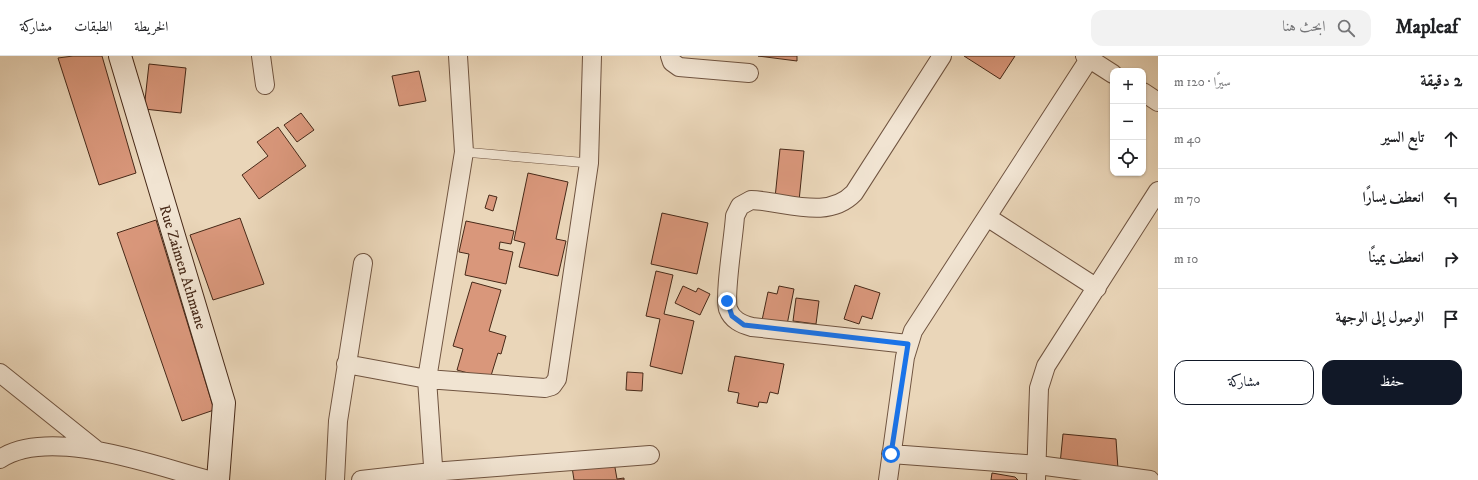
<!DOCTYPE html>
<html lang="ar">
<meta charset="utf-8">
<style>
body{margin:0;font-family:"IM FELL DW Pica",Amiri,serif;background:#f2f2f2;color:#202124;direction:rtl}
.controls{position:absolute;right:12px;top:12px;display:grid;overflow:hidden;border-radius:8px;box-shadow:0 1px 3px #0004}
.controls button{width:36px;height:36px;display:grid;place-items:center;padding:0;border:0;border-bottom:1px solid #e0e0e0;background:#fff;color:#202124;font:20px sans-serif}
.stop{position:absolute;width:12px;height:12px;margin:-9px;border:3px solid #1a73e8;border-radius:50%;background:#fff}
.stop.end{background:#1a73e8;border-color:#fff;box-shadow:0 1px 4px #0008}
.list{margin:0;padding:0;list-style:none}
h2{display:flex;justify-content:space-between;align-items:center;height:52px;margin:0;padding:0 16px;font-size:17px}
h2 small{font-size:13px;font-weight:400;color:#757577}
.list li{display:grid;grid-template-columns:26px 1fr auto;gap:12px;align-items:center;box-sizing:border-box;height:60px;padding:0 16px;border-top:1px solid #e0e0e0}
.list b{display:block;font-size:15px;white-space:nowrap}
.list em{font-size:13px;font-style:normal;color:#757577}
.actions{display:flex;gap:8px;padding:12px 16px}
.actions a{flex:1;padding:9px 0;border:1px solid #111827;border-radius:12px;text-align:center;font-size:14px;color:#111827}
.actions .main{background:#111827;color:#fff}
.icon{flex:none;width:22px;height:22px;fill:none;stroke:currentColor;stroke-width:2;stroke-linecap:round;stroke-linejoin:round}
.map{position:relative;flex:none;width:1158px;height:424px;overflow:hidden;direction:ltr}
header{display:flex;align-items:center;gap:24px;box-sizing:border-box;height:56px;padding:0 20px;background:#fff;border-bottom:1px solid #e0e0e0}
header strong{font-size:19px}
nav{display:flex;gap:22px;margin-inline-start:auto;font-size:14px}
.search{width:280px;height:36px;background:#f2f2f2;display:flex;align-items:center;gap:10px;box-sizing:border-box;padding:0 14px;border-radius:12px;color:#757577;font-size:15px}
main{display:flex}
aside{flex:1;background:#fff}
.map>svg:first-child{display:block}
.building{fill:#d9977b;stroke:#472918}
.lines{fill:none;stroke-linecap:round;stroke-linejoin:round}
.service-casing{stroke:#705440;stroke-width:10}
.minor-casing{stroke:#705440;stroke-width:20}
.secondary-casing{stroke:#472918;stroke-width:24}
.service{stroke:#f1e4d2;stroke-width:9}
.minor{stroke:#f1e4d2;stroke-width:18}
.secondary{stroke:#f1e4d2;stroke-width:22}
.route{stroke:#1a73e8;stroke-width:5}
.labels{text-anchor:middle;stroke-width:3.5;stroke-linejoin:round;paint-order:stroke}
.street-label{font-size:15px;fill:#472918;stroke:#f1e4d2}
</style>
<header>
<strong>Mapleaf</strong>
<div class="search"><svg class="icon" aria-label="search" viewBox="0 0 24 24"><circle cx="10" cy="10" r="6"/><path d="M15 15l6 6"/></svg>ابحث هنا</div>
<nav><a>الخريطة</a><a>الطبقات</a><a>مشاركة</a></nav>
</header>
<main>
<aside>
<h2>2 دقيقة<small>سيرًا · 120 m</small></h2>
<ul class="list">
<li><svg class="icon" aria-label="ahead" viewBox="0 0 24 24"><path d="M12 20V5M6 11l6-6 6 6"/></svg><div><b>تابع السير</b></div><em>40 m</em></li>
<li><svg class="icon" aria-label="left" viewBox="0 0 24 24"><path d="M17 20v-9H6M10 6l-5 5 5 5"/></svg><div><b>انعطف يسارًا</b></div><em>70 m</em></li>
<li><svg class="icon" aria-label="right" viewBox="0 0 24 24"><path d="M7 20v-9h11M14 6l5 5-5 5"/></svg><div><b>انعطف يمينًا</b></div><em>10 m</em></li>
<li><svg class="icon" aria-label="arrive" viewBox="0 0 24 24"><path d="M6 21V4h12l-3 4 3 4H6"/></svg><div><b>الوصول إلى الوجهة</b></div></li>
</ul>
<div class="actions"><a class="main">حفظ</a><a>مشاركة</a></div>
</aside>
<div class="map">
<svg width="1158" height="424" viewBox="0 0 1158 424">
<rect width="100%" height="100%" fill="#ead6b9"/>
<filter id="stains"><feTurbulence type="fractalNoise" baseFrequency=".005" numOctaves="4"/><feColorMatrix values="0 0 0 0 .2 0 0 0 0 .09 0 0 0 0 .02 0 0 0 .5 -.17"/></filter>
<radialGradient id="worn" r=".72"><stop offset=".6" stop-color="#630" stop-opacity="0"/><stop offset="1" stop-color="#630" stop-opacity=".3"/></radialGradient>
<path class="building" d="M73,0H102L136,117L99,129L58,2Z
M758,0H797V5Z
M964,0H1015L1000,23Z
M149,8L186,12L181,57L144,53Z
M419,15L426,45L399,50L392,20Z
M301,57L314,74L297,86L284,69Z
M278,71L306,110L259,143L242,119L268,100L257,86Z
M780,93L804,95L799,145L775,142Z
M528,117L568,126L556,183L566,185L558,220L519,211L525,187L514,184Z
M489,139L497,141L493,155L485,152Z
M662,157L708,167L697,218L651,208Z
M240,162L264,228L213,244L190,179Z
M156,164L214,354L182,365L117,177Z
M466,165L514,175L511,188L500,186L499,193L513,196L506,228L465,219L469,198L459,196Z
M656,215L673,219L664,258L694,265L682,318L650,310L660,263L646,260Z
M472,226L501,234L489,275L506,280L501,298L498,297L490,323L457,314L463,293L453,290Z
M855,229L880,237L872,263L862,260L859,268L844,263Z
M683,230L696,236L698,232L710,238L700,259L675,247Z
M779,230L794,233L786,274L761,269L768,236L777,238Z
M796,242L819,245L816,268L793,265Z
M735,300L784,308L778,338L770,336L767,347L759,346L758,351L737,347L739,337L728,335Z
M627,316L643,317L642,335L626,334Z
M1063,378L1116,383L1118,413L1060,408Z
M614,406L617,423L624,422V424H574L572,411Z
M992,417L1015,421L1018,424H991Z"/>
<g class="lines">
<g class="service-casing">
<path id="service" d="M464,96L589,107"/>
</g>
<g class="minor-casing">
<path id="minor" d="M261,0L265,29
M670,0L672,6L679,11L749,17
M1085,0L1113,18
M1143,36L1158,46
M987,161L1097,232
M908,288L752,271C741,268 732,264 728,253C724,238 734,179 735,160L740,150L751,144C785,145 827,165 854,137L942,0
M346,308L427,323L545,332L552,330L557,323L589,107L592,0
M0,317L95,393
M891,398L1038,409L1150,424
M0,403C50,370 155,410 209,424
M335,424L338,365L363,207
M361,424L432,416L650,399
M434,424L427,323L464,96L458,0
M888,424L905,301L913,275L1091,0
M1036,424L1039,332L1046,310L1158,135"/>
</g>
<g class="secondary-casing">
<path id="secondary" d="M120,0L224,347L218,424"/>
</g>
<use href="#service" class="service"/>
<use href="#minor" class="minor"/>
<use href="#secondary" class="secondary"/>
</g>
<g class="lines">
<path class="route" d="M727,245L732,260L744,269L908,288L891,398"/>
</g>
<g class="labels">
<g class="street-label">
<text transform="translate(183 211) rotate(73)" y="5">Rue Zaimen Athmane</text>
</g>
</g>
<rect width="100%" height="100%" filter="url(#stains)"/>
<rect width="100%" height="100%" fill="url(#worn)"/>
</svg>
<div class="controls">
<button>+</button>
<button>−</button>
<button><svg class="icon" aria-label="locate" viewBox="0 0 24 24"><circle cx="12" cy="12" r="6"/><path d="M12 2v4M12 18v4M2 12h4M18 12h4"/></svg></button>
</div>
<div class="stop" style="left:891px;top:398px"></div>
<div class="stop end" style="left:727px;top:245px"></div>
</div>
</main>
